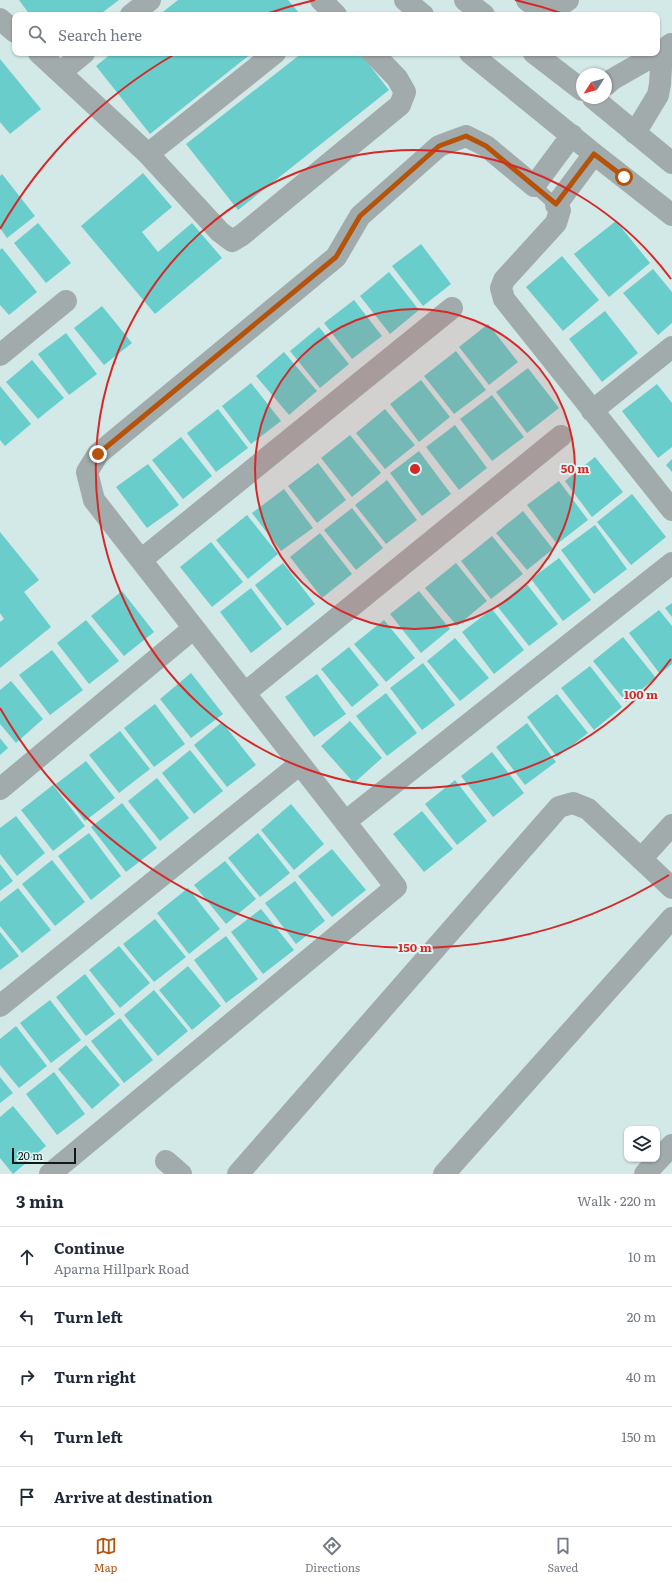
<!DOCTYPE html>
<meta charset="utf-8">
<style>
body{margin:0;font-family:Literata,serif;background:#f2f2f3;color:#1f2937}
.controls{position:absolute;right:12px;bottom:12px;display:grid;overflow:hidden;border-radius:8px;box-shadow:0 1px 3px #0004}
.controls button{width:36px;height:36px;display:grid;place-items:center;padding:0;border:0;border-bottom:1px solid #e0e1e3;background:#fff;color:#1f2937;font:20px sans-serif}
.compass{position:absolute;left:576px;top:68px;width:36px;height:36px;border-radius:50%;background:#fff;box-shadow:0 1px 3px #0004;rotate:234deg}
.scale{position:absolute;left:12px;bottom:10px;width:64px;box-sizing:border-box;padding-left:4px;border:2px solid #101818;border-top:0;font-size:11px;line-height:14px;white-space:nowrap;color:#101818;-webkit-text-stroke:3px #dff6f5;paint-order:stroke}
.stop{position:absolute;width:12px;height:12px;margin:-9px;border:3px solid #b45309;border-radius:50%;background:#fff}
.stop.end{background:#b45309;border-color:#fff;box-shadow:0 1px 4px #0008}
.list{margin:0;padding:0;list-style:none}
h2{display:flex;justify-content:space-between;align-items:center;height:52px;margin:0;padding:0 16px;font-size:17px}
h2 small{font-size:13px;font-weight:400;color:#747a83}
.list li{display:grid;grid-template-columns:26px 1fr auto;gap:12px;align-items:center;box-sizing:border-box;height:60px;padding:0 16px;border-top:1px solid #e0e1e3}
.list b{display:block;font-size:15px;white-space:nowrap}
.list p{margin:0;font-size:13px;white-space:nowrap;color:#747a83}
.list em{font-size:13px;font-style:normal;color:#747a83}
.icon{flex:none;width:22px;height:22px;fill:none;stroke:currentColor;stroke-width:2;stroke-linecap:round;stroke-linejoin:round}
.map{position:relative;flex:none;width:672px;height:1174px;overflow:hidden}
.search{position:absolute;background:#fff;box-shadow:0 1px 3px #0004;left:12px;right:12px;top:12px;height:44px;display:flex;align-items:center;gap:10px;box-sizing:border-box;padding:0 14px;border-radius:8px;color:#747a83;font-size:15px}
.sheet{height:352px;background:#fff}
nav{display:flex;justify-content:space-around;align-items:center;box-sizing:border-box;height:56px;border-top:1px solid #e0e1e3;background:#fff;font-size:11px;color:#747a83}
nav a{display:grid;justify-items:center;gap:2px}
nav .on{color:#b45309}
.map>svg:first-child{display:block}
.building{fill:#68cdcb}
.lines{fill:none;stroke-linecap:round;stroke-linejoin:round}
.service{stroke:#a2abab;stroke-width:13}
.minor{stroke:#a2abab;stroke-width:22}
.route{stroke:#b45309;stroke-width:5}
.ring{fill:none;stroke:#d62828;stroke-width:2}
.centre{fill:#d62828;stroke:#dff6f5;stroke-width:2}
.ring-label{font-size:12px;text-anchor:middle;font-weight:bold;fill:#d62828;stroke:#dff6f5;stroke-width:4;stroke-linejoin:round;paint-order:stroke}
</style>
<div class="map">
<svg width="672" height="1174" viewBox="0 0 672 1174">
<rect width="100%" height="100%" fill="#d2e9e8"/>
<path class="building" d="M19,0H119L99,15H30Z
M178,0H288L300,14L159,15Z
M112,53H252L150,134L96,66Z
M302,53H360L389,90L238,210L186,144Z
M0,59L41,109L10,134L0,122Z
M143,173L172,207L142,232L158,252L192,223L222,258L155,314L81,226Z
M2,174L35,216L7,238L0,228V176Z
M616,221L650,263L609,297L574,254Z
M38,223L71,263L46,283L14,243Z
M421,244L451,284L423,306L392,266Z
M2,248L37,292L9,315L0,305V250Z
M562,256L599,300L563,331L526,287Z
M653,269L672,292V323L658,335L623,293Z
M389,272L419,310L390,334L360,296Z
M354,300L382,336L352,359L324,323Z
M102,306L132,343L104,365L74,328Z
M605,311L638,353L602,382L569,339Z
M488,324L518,362L489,385L459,347Z
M319,327L349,364L320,388L290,351Z
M66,333L97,374L69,395L38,354Z
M456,351L486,390L454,414L424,376Z
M284,352L317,391L289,415L256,376Z
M32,360L64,398L38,419L6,382Z
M528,368L559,408L527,433L496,392Z
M421,380L450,417L419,442L390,404Z
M251,383L281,421L251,444L222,406Z
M657,384L672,403V447L658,458L622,411Z
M0,386L31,424L5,446L0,440Z
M492,395L524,437L492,461L460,419Z
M218,409L248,448L216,472L187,433Z
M385,409L415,445L385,469L356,433Z
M455,425L487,468L459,490L426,447Z
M350,435L381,473L352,497L321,458Z
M181,437L212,476L183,499L152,460Z
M419,451L451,494L422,516L390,473Z
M595,457L623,492L592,517L565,481Z
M672,459V472L666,465Z
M318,463L346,500L317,523L288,486Z
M148,464L179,505L147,528L116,487Z
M387,480L417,520L386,544L355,505Z
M559,481L588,520L557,544L527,505Z
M284,489L313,528L281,551L252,513Z
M632,494L666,537L631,565L597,522Z
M352,508L383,548L356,570L324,530Z
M523,511L553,549L527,570L496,533Z
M247,515L278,554L248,579L216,540Z
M595,525L627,569L594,594L561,550Z
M0,532L39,580L24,592L51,627L0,668V622L4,619L0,613Z
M320,533L352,574L322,598L290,557Z
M492,536L523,574L491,599L461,561Z
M211,542L243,582L212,607L180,567Z
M559,558L591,600L563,621L531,579Z
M283,563L315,604L287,626L255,585Z
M456,563L487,601L457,626L425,588Z
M526,583L558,624L529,646L497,606Z
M251,588L282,629L251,653L220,612Z
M122,591L154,632L124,656L91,616Z
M419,591L450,629L421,653L390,614Z
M672,603V617L665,608Z
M492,609L524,650L494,674L462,632Z
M659,610L672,626V664L660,674L629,633Z
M86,620L119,661L89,684L57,643Z
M384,620L415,658L386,682L354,644Z
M623,637L656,678L626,702L593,661Z
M455,638L489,678L460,701L427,661Z
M349,647L379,685L352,707L321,669Z
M52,650L83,690L50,715L19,675Z
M423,663L455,705L422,730L390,688Z
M590,666L622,707L594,730L561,688Z
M191,673L223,714L191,738L160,699Z
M317,674L346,714L314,737L285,697Z
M11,681L43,719L16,743L0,724V690Z
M386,693L417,733L387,756L356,716Z
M557,694L588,733L557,757L527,717Z
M155,704L185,744L154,767L124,728Z
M350,721L382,758L354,783L321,746Z
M222,722L256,765L227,787L194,745Z
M527,723L556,762L525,785L496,747Z
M120,731L150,769L119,793L89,755Z
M0,738L8,748L0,755Z
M190,750L223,791L194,814L162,773Z
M492,752L524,793L493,817L461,776Z
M86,761L115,798L85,821L56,784Z
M157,778L189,818L160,841L128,801Z
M455,780L487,821L457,845L425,804Z
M53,785L85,826L53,851L21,810Z
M122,803L157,848L126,872L91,827Z
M291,804L324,844L294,870L261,830Z
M422,811L453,849L424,872L393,834Z
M16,816L45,853L17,876L0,854V828Z
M89,833L121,876L91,900L58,856Z
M258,833L290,873L260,897L228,858Z
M332,849L366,890L332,917L298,876Z
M52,860L85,902L55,926L22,884Z
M225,861L256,899L226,924L194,885Z
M0,864L13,881L0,891Z
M295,881L325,921L296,944L265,903Z
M18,888L51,930L22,953L0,926V902Z
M188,888L220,929L189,954L157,913Z
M261,909L294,950L263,974L231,932Z
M155,919L186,957L154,982L123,944Z
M0,932L19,956L0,970Z
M226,936L258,979L226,1003L194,960Z
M119,946L150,983L120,1008L89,970Z
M188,966L221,1006L192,1030L159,990Z
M85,974L115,1014L86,1036L56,997Z
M154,990L188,1031L158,1056L124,1015Z
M50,1000L81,1040L51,1063L20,1023Z
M120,1018L153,1060L124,1083L91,1041Z
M16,1026L47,1066L19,1088L0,1065V1039Z
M86,1045L120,1085L92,1109L58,1069Z
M54,1072L85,1114L57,1135L26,1094Z
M0,1077L13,1093L0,1103Z
M13,1106L46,1146L13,1174L0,1158V1117Z"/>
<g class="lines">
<path class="service" d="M534,186L556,205"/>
<path class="minor" d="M321,0L336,15
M405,0L423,15
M465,0L484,15
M527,0C545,15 549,14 568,0
M131,15L150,0
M0,19L15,32
M39,53L148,154L220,232L232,241L242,235L400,105L405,92L397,78L373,53
M470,53L594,154L672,215
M534,53L582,90
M61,72L84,53
M606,85L613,79L662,51L671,44
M593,98L672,163
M635,133L658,95L660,84L662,51
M148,154L275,53
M594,154L556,205L560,210L556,223L504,280L501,288L504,299L672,510
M0,355L66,301
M592,411L672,347
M141,560L452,308
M245,693L561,436
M0,789L194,628
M345,822L672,563
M641,859L672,825
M0,1006L300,764
M166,1161L181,1174
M50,1174L396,887L94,500L87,472L98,454L336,257L360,216L439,146L466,136L486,146L534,186L572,135
M238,1174L559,807L573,803L588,809L672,888
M444,1174L672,918
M645,1174L672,1145"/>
</g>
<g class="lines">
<path class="route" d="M98,454L336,257L360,216L439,146L466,136L486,146L556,204L594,154L624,177"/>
</g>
<circle cx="415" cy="469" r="160" fill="#d62828" fill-opacity=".12"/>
<g class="ring">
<circle cx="415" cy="469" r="160"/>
<path d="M671 659A319 319 0 1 1 671 279"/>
<path d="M669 875A479 479 0 0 1 0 708M0 229A479 479 0 0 1 175 54M263 15A479 479 0 0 1 315 0M515 0A479 479 0 0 1 567 15"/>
</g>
<circle cx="415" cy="469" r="6" class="centre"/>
<g class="ring-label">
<text x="575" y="473">50 m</text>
<text x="641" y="699">100 m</text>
<text x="415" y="952">150 m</text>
</g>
</svg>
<div class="controls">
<button><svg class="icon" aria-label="layers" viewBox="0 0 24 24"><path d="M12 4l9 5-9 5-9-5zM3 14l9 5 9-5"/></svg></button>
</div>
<svg class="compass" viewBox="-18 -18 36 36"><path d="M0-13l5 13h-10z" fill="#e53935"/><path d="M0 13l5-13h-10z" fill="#747a83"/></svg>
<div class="scale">20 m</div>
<div class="stop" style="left:624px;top:177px"></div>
<div class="stop end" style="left:98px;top:454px"></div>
<div class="search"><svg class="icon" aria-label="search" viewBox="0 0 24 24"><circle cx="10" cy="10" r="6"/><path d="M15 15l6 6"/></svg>Search here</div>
</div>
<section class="sheet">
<h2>3 min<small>Walk · 220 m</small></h2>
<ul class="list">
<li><svg class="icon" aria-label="ahead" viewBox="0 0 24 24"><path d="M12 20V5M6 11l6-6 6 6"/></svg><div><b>Continue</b><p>Aparna Hillpark Road</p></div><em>10 m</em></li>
<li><svg class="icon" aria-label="left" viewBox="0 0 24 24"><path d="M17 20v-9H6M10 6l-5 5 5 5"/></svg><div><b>Turn left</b></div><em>20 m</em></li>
<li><svg class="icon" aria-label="right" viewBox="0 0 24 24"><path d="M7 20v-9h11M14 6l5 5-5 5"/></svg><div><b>Turn right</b></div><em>40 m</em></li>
<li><svg class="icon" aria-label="left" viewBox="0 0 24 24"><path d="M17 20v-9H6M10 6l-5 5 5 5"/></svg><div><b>Turn left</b></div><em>150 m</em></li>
<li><svg class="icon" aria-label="arrive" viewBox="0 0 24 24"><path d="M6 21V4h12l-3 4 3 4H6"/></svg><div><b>Arrive at destination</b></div></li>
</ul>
</section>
<nav>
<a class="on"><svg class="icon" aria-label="map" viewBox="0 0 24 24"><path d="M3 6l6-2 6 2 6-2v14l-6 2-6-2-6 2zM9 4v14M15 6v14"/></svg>Map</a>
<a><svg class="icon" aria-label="directions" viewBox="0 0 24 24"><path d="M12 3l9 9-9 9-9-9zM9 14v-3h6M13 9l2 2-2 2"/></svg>Directions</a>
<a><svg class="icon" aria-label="saved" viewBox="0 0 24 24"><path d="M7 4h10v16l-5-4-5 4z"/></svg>Saved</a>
</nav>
